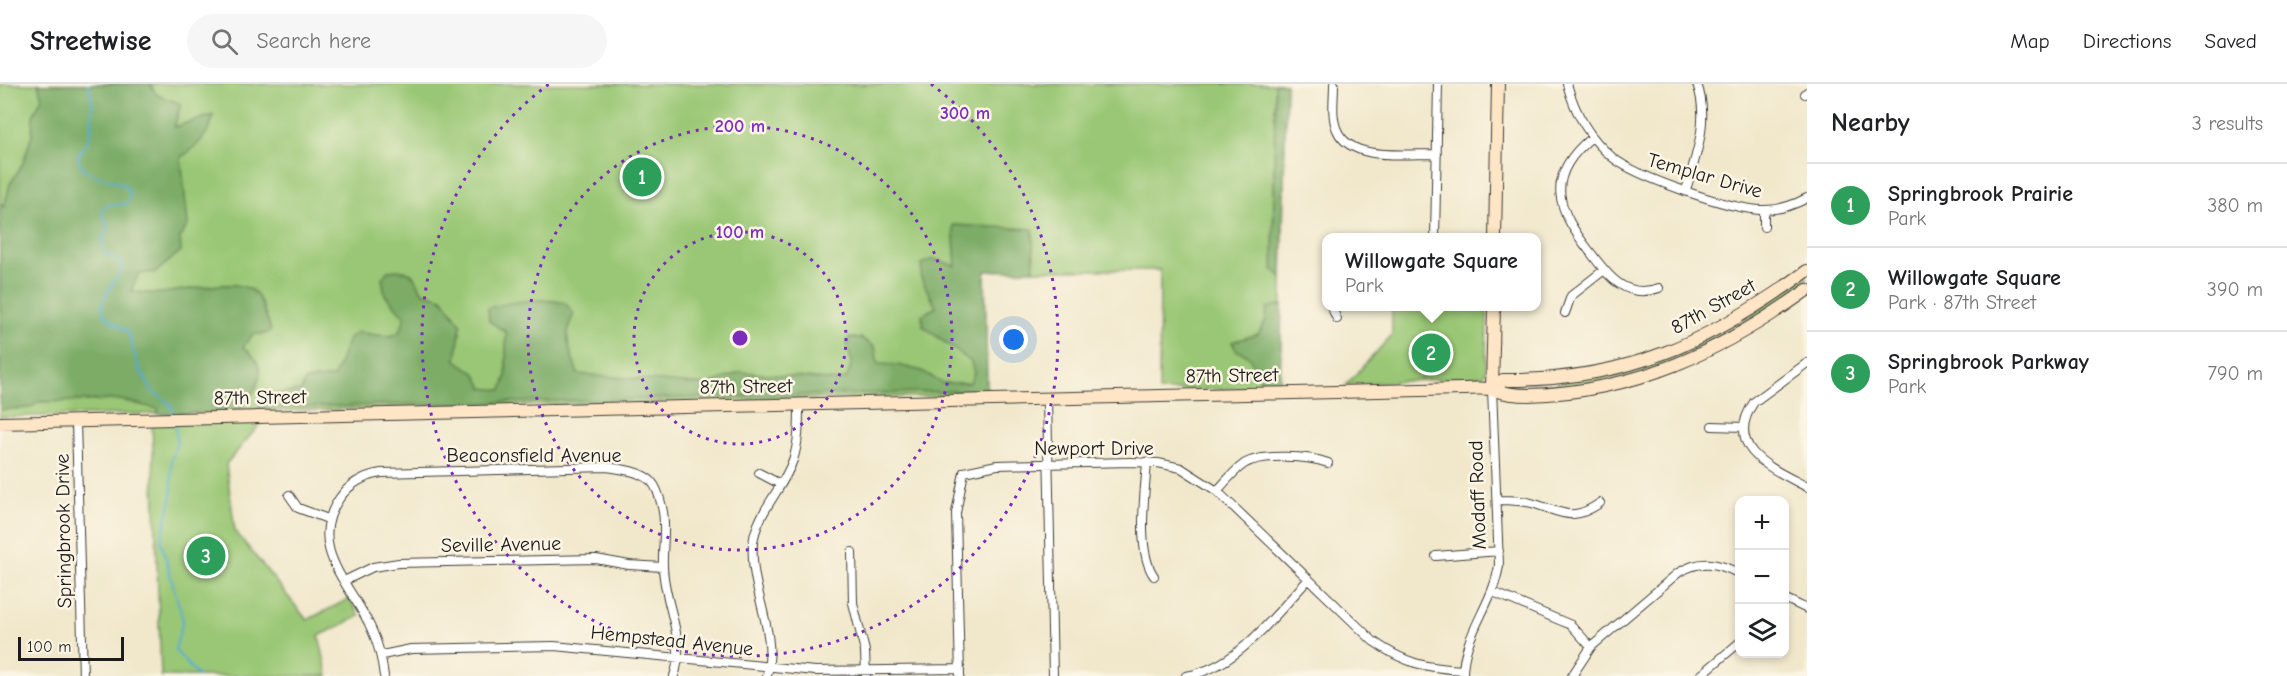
<!DOCTYPE html>
<meta charset="utf-8">
<style>
body{margin:0;font-family:"Comic Neue",sans-serif;background:#f6f6f6;color:#202124}
.controls{position:absolute;right:18px;bottom:18px;display:grid;overflow:hidden;border-radius:12px;box-shadow:0 3px 9px #0003}
.controls button{width:54px;height:54px;display:grid;place-items:center;padding:0;border:0;border-bottom:2px solid #e0e0e0;background:#fff;color:#202124;font:30px sans-serif}
.scale{position:absolute;left:18px;bottom:15px;width:106px;box-sizing:border-box;padding-left:6px;border:3px solid #1c1c1c;border-top:0;font-size:16px;line-height:21px;white-space:nowrap;color:#1c1c1c;-webkit-text-stroke:4px #fcf5e5;paint-order:stroke}
.you{position:absolute;left:1014px;top:256px;width:21px;height:21px;margin:-15px;border:4px solid #fff;border-radius:50%;background:#1a73e8;box-shadow:0 0 0 9px #1a73e833}
.badge{display:grid;place-items:center;width:39px;height:39px;border-radius:50%;background:#7c3aed;color:#fff;font-size:20px;font-weight:700}
.pin{position:absolute;translate:-50% -50%;border:3px solid #fff;box-shadow:0 2px 6px #0006}
.popup{position:absolute;left:1322px;top:149px;width:219px;height:78px;box-sizing:border-box;display:grid;place-content:center;border-radius:12px;background:#fff;filter:drop-shadow(0 2px 4px #0005);font-size:20px;white-space:nowrap;color:#757577}
.popup b{font-size:22px;color:#202124}
.popup::after{content:'';position:absolute;left:50%;top:100%;margin-left:-12px;border:12px solid transparent;border-top-color:#fff}
.list{margin:0;padding:0;list-style:none}
h2{display:flex;justify-content:space-between;align-items:center;height:78px;margin:0;padding:0 24px;font-size:26px}
h2 small{font-size:20px;font-weight:400;color:#757577}
.list li{display:grid;grid-template-columns:39px 1fr auto;gap:18px;align-items:center;box-sizing:border-box;height:84px;padding:0 24px;border-top:2px solid #e0e0e0}
.list b{display:block;font-size:22px;white-space:nowrap}
.list p{margin:0;font-size:20px;white-space:nowrap;color:#757577}
.list em{font-size:20px;font-style:normal;color:#757577}
.icon{flex:none;width:33px;height:33px;fill:none;stroke:currentColor;stroke-width:2;stroke-linecap:round;stroke-linejoin:round}
.map{position:relative;flex:none;width:1807px;height:592px;overflow:hidden}
header{display:flex;align-items:center;gap:36px;box-sizing:border-box;height:84px;padding:0 30px;background:#fff;border-bottom:2px solid #e0e0e0}
header strong{font-size:28px}
nav{display:flex;gap:33px;margin-inline-start:auto;font-size:21px}
.search{width:420px;height:54px;background:#f6f6f6;display:flex;align-items:center;gap:15px;box-sizing:border-box;padding:0 21px;border-radius:33px;color:#757577;font-size:22px}
main{display:flex}
aside{flex:1;background:#fff}
.map>svg:first-child{display:block}
.green{fill:#9ac774;stroke:#5b7248;stroke-width:1.5}
.forest{fill:#7bac66;stroke:#4c6441;stroke-width:1.5}
.lines{fill:none;stroke-linecap:round;stroke-linejoin:round}
.stream{stroke:#53abd0;stroke-width:2}
.street-casing{stroke:#3c3b36;stroke-width:10}
.secondary-casing{stroke:#3c3b36;stroke-width:14}
.street{stroke:#fff;stroke-width:8}
.secondary{stroke:#fde5c5;stroke-width:12}
.ring{fill:none;stroke:#7b2cbf;stroke-width:3;stroke-dasharray:3 6}
.labels{text-anchor:middle;stroke-width:5;stroke-linejoin:round;paint-order:stroke}
.street-label{font-size:20px;fill:#1c1c1c;stroke:#fcf5e5}
.centre{fill:#7b2cbf;stroke:#fcf5e5;stroke-width:3}
.ring-label{font-size:18px;text-anchor:middle;font-weight:bold;fill:#7b2cbf;stroke:#fcf5e5;stroke-width:5;stroke-linejoin:round;paint-order:stroke}
</style>
<header>
<strong>Streetwise</strong>
<div class="search"><svg class="icon" aria-label="search" viewBox="0 0 24 24"><circle cx="10" cy="10" r="6"/><path d="M15 15l6 6"/></svg>Search here</div>
<nav><a>Map</a><a>Directions</a><a>Saved</a></nav>
</header>
<main>
<div class="map">
<svg width="1807" height="592" viewBox="0 0 1807 592">
<rect width="100%" height="100%" fill="#fcf5e5"/>
<filter id="ink" filterUnits="userSpaceOnUse"><feTurbulence type="fractalNoise" baseFrequency=".0167" numOctaves="2"/><feDisplacementMap in="SourceGraphic" scale="12" xChannelSelector="R" yChannelSelector="G"/><feConvolveMatrix kernelMatrix="1 2 1 2 8 2 1 2 1" color-interpolation-filters="sRGB"/></filter>
<filter id="wash" filterUnits="userSpaceOnUse"><feTurbulence type="fractalNoise" baseFrequency=".008" numOctaves="4" result="noise"/><feDisplacementMap in="SourceGraphic" scale="24" xChannelSelector="R" yChannelSelector="G"/><feGaussianBlur stdDeviation="1.35" result="paint"/><feColorMatrix in="noise" values="0 0 0 0 0 0 0 0 0 0 0 0 0 0 0 0 0 1.4 0 .05"/><feComposite in="paint" operator="in"/></filter>
<g filter="url(#wash)">
<rect width="100%" height="100%" fill="#f1e8cc"/>
<path class="green" d="M0,0H1286L1280,303L1159,307L1160,186H985L987,311L0,333Z
M1807,192V201L1745,244L1648,287L1582,301L1534,306L1509,304L1547,302L1698,260L1743,237Z
M1392,223H1487L1486,287L1483,292L1346,301L1392,251Z
M262,338L226,380L235,447L307,536L349,515L360,532L319,552L328,592H161L152,339Z"/>
<path class="forest" d="M38,0H150L157,11L181,20L174,43L213,31C212,48 195,65 181,73L188,141L180,153L181,167L156,188L139,190L131,206C165,220 235,184 257,211C263,220 267,236 271,246L266,250H253L243,263C274,285 256,306 238,328L158,330V325L120,316L39,318L30,324L0,326V119L4,123L10,100L23,79L32,51L33,32L42,14Z
M1275,0H1286L1282,194L1273,185Z
M953,141L1033,145L1034,186L985,187L987,311H977L972,307L259,324L269,310L301,307L305,296L334,293L349,254L358,248C377,250 403,262 404,232L385,211L382,194L388,187C409,184 414,188 422,208L442,214L461,240L456,276L476,290L483,304L502,306L506,293V248L489,237L488,224C515,217 538,213 565,219L574,230C562,252 570,268 578,290L706,301L741,288L839,297L847,294L852,278L847,261L849,254H861L875,263L878,280L898,281L922,287L942,299H970L974,289L971,278L923,242L922,231L936,223L921,194L922,180L933,175L956,182Z
M1282,220L1280,303L1264,304L1249,272L1236,266L1232,258L1258,250L1266,236L1267,224Z"/>
<g class="lines">
<path class="stream" d="M88,0C94,16 94,44 87,59C85,64 81,67 78,71C81,97 109,92 126,102L130,110L127,120L109,121L103,125V132L109,144L102,155L104,169L120,178L122,183C118,199 91,219 108,234C114,240 122,243 128,248L138,282L152,307L170,320L174,330
M175,339L177,359L171,377L172,412L161,457L183,536L175,566L198,592
M238,592H247"/>
</g>
</g>
<g filter="url(#ink)">
<g class="lines">
<g class="street-casing">
<path id="street" d="M1334,0C1334,15 1331,32 1337,46C1351,79 1409,69 1437,70
M1567,0C1575,29 1589,54 1612,73C1636,93 1732,126 1763,126C1778,126 1794,121 1807,114
M1805,10L1807,8
M1592,53C1543,93 1557,126 1591,169C1608,192 1626,216 1659,204
M1686,106C1696,71 1710,36 1697,0
M1764,126V143
M1435,154L1438,0
M1331,222L1337,235
M1565,229L1571,212L1604,186
M1807,279L1754,318C1722,365 1773,385 1807,403
M1047,315L1053,592
M76,337L83,592
M1712,342L1744,343
M1147,378C1145,409 1136,467 1154,492
M759,389L780,400
M1217,407C1225,398 1234,387 1244,380C1262,369 1309,372 1328,379
M289,411L298,424L328,435
M1497,416C1510,416 1522,416 1535,420C1563,429 1573,438 1600,419
M852,468L853,519L865,567L866,592
M1436,472L1499,467
M344,497L373,483L399,479L596,475L629,481L663,483
M1493,508L1571,541L1591,563
M1784,514L1807,525
M382,571L411,565L554,562L815,587L960,585
M384,592C382,575 378,559 371,544C351,500 306,464 339,415C349,400 363,392 381,389L607,383C621,385 640,387 651,397C657,403 660,414 662,423C667,442 662,463 663,483C664,520 687,555 674,592
M767,592C778,546 749,505 753,459C757,428 783,405 793,376C799,358 799,340 799,321
M960,592L956,429L964,388L997,381L1131,378L1158,379L1181,384L1217,407L1373,557C1404,579 1425,584 1463,586
M1186,592C1239,583 1273,532 1309,495
M1463,592C1462,552 1494,519 1499,481L1492,305
M1572,592L1591,563L1678,489C1700,475 1717,478 1740,490
M1700,592L1740,558"/>
</g>
<g class="secondary-casing">
<path id="secondary" d="M1495,154L1498,0
M1492,305L1503,296C1628,297 1709,258 1807,187
M1492,305L1494,222
M0,339L1462,305C1471,305 1485,303 1494,306C1506,310 1515,311 1529,311C1636,308 1722,267 1807,206"/>
</g>
<use href="#street" class="street"/>
<use href="#secondary" class="secondary"/>
</g>
</g>
<g class="ring">
<circle cx="740" cy="254" r="106"/>
<circle cx="740" cy="254" r="212"/>
<path d="M931 0A318 318 0 1 1 549 0"/>
</g>
<g class="labels">
<g class="street-label">
<text transform="translate(1705 91) rotate(16)" y="7">Templar Drive</text>
<text transform="translate(1713 222) rotate(-29)" y="7">87th Street</text>
<text transform="translate(1232 291) rotate(-1)" y="7">87th Street</text>
<text transform="translate(746 302) rotate(-1)" y="7">87th Street</text>
<text transform="translate(260 313) rotate(-1)" y="7">87th Street</text>
<text x="1094" y="371">Newport Drive</text>
<text x="534" y="378">Beaconsfield Avenue</text>
<text transform="translate(1477 411) rotate(-92)" y="7">Modaff Road</text>
<text transform="translate(63 447) rotate(-91)" y="7">Springbrook Drive</text>
<text transform="translate(501 460) rotate(-1)" y="7">Seville Avenue</text>
<text transform="translate(672 556) rotate(6)" y="7">Hempstead Avenue</text>
</g>
</g>
<circle cx="740" cy="254" r="9" class="centre"/>
<g class="ring-label">
<text x="965" y="35">300 m</text>
<text x="740" y="48">200 m</text>
<text x="740" y="154">100 m</text>
</g>
</svg>
<div class="controls">
<button>+</button>
<button>−</button>
<button><svg class="icon" aria-label="layers" viewBox="0 0 24 24"><path d="M12 4l9 5-9 5-9-5zM3 14l9 5 9-5"/></svg></button>
</div>
<div class="scale">100 m</div>
<div class="you"></div>
<div class="pin badge" style="left:642px;top:93px;background:#2e9e5b">1</div>
<div class="pin badge" style="left:1431px;top:269px;background:#2e9e5b">2</div>
<div class="popup"><b>Willowgate Square</b>Park</div>
<div class="pin badge" style="left:206px;top:472px;background:#2e9e5b">3</div>
</div>
<aside>
<h2>Nearby<small>3 results</small></h2>
<ul class="list">
<li><span class="badge" style="background:#2e9e5b">1</span><div><b>Springbrook Prairie</b><p>Park</p></div><em>380 m</em></li>
<li><span class="badge" style="background:#2e9e5b">2</span><div><b>Willowgate Square</b><p>Park · 87th Street</p></div><em>390 m</em></li>
<li><span class="badge" style="background:#2e9e5b">3</span><div><b>Springbrook Parkway</b><p>Park</p></div><em>790 m</em></li>
</ul>
</aside>
</main>
